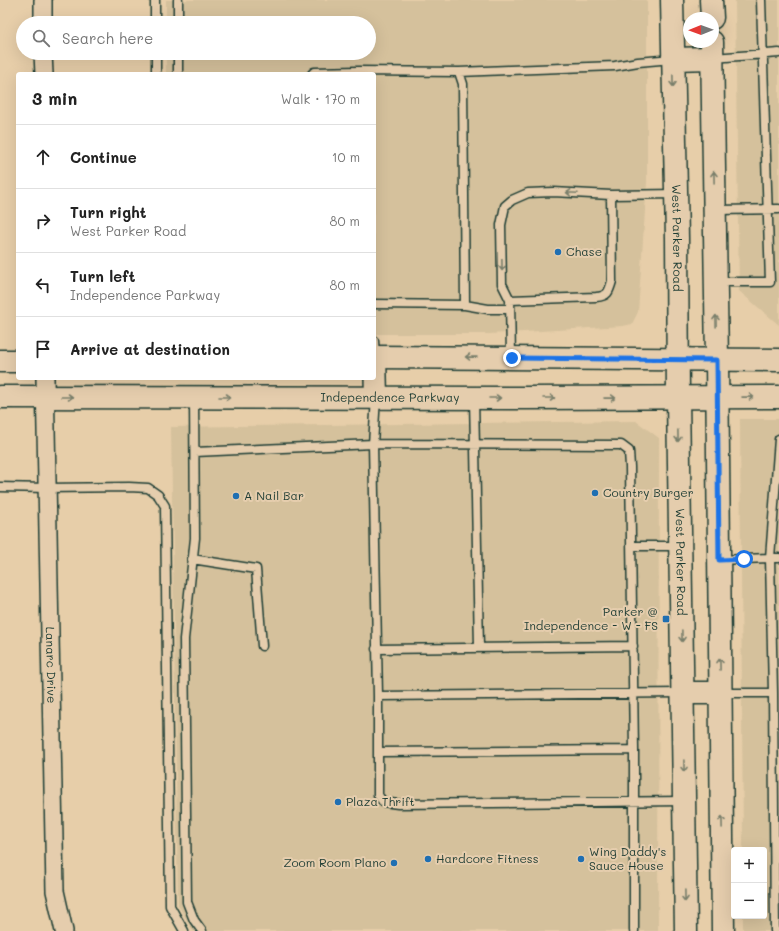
<!DOCTYPE html>
<meta charset="utf-8">
<style>
body{margin:0;font-family:Mali,sans-serif;background:#f2f2f2;color:#222}
.controls{position:absolute;right:12px;bottom:12px;display:grid;overflow:hidden;border-radius:4px;box-shadow:0 4px 16px #0002}
.controls button{width:36px;height:36px;display:grid;place-items:center;padding:0;border:0;border-bottom:1px solid #e0e0e0;background:#fff;color:#222;font:20px sans-serif}
.compass{position:absolute;left:683px;top:12px;width:36px;height:36px;border-radius:50%;background:#fff;box-shadow:0 4px 16px #0002;rotate:269deg}
.stop{position:absolute;width:12px;height:12px;margin:-9px;border:3px solid #1a73e8;border-radius:50%;background:#fff}
.stop.end{background:#1a73e8;border-color:#fff;box-shadow:0 1px 4px #0008}
.list{margin:0;padding:0;list-style:none}
h2{display:flex;justify-content:space-between;align-items:center;height:52px;margin:0;padding:0 16px;font-size:17px}
h2 small{font-size:13px;font-weight:400;color:#767676}
.list li{display:grid;grid-template-columns:26px 1fr auto;gap:12px;align-items:center;box-sizing:border-box;height:64px;padding:0 16px;border-top:1px solid #e0e0e0}
.list b{display:block;font-size:15px;white-space:nowrap}
.list p{margin:0;font-size:13px;white-space:nowrap;color:#767676}
.list em{font-size:13px;font-style:normal;color:#767676}
.icon{flex:none;width:22px;height:22px;fill:none;stroke:currentColor;stroke-width:2;stroke-linecap:round;stroke-linejoin:round}
.map{position:relative;flex:none;width:779px;height:931px;overflow:hidden}
.search{position:absolute;background:#fff;box-shadow:0 4px 16px #0002;left:16px;top:16px;width:360px;height:44px;display:flex;align-items:center;gap:10px;box-sizing:border-box;padding:0 14px;border-radius:22px;color:#767676;font-size:15px}
.panel{position:absolute;background:#fff;box-shadow:0 4px 16px #0002;left:16px;top:72px;width:360px;height:308px;border-radius:4px}
.map>svg:first-child{display:block}
.built{fill:#d5c19c}
.lines{fill:none;stroke-linecap:round;stroke-linejoin:round}
.service-casing{stroke:#1f3d34;stroke-width:11}
.minor-casing{stroke:#1f3d34;stroke-width:20}
.secondary-casing{stroke:#1f3d34;stroke-width:25}
.service{stroke:#e5cdad;stroke-width:8}
.minor{stroke:#e5cdad;stroke-width:17}
.secondary{stroke:#e5cdad;stroke-width:22}
.oneway{stroke:#787e6a}
.route{stroke:#1a73e8;stroke-width:5}
.poi-dot{fill:#1f6fb2;stroke:#e5cdad;stroke-width:1.5}
.labels{text-anchor:middle;stroke-width:4;stroke-linejoin:round;paint-order:stroke}
.street-label{font-size:12px;fill:#1f3d34;stroke:#e5cdad}
.poi-label{font-size:12px;fill:#1f3d34;stroke:#e5cdad;text-anchor:start}
</style>
<div class="map">
<svg width="779" height="931" viewBox="0 0 779 931">
<rect width="100%" height="100%" fill="#e7cea9"/>
<filter id="ink" filterUnits="userSpaceOnUse"><feTurbulence type="fractalNoise" baseFrequency=".025" numOctaves="2"/><feDisplacementMap in="SourceGraphic" scale="8" xChannelSelector="R" yChannelSelector="G"/><feConvolveMatrix kernelMatrix="1 2 1 2 8 2 1 2 1" color-interpolation-filters="sRGB"/></filter>
<g filter="url(#ink)">
<path class="built" d="M166,0H647V182L638,312L632,324L623,326L489,334H374V74H166V53H369V23H166Z
M735,0H779V325L739,291Z
M740,419H779V931H743V916H764V850H743Z
M636,421L659,438L658,931H193L178,905L171,427Z"/>
<g class="lines">
<g class="service-casing">
<path id="service" d="M155,0V23
M178,23V0
M156,53V74
M713,58L779,53
M459,72L615,66L638,62L672,59
M178,74V53
M312,74L314,72L358,71L459,72L463,84L465,305L374,304
M716,210L779,209
M716,282H770L761,0
M510,300L502,284L501,225L505,206L512,200L528,193L553,192L611,195
M465,305L488,309H510
M374,341L375,356
M511,357L510,300L596,297C608,296 609,292 612,281L611,195L676,194
M194,398L195,538L184,639L187,902L194,920L202,931
M376,398L373,444L378,696V795L383,802L398,804L683,801
M474,398L479,647
M779,439L770,558H779
M195,452L373,444L621,445L629,451L630,467L634,750V931
M0,487L47,488L129,487L148,488L158,495L165,506L170,906L184,931
M631,546H679
M192,559L256,569L262,646
M719,560L770,558L773,693H722
M376,649L633,646
M773,693L775,931
M378,696L681,693
M378,752L634,750"/>
</g>
<g class="minor-casing">
<g id="minor">
<path d="M43,0V23"/>
<path d="M43,53L44,74"/>
<path id="s1" d="M45,378L55,891L64,931"/>
</g>
</g>
<g class="secondary-casing">
<g id="secondary">
<path id="s2" d="M672,0L677,238L678,397L686,931"/>
<path d="M711,0L712,18"/>
<path d="M712,42L717,360L723,931"/>
<path d="M673,59L712,58"/>
<path d="M374,357L779,360"/>
<path d="M375,357L376,397"/>
<path d="M0,361H18"/>
<path id="s3" d="M0,397L526,398L779,397"/>
<path d="M683,693H721"/>
</g>
</g>
<use href="#service" class="service"/>
<use href="#minor" class="minor"/>
<use href="#secondary" class="secondary"/>
</g>
<defs><path id="oneway-shaft" d="M-6 0H5M1.5-3L5.5 0L1.5 3" fill="none" stroke-width="1.6" stroke-linecap="round" stroke-linejoin="round"/></defs>
<g class="oneway">
<use href="#oneway-shaft" transform="translate(673 81) rotate(89)"/>
<use href="#oneway-shaft" transform="translate(714 177) rotate(-91)"/>
<use href="#oneway-shaft" transform="translate(572 193) rotate(-177)"/>
<use href="#oneway-shaft" transform="translate(502 265) rotate(89)"/>
<use href="#oneway-shaft" transform="translate(716 321) rotate(-91)"/>
<use href="#oneway-shaft" transform="translate(471 357) rotate(-179)"/>
<use href="#oneway-shaft" transform="translate(67 397)"/>
<use href="#oneway-shaft" transform="translate(225 397)"/>
<use href="#oneway-shaft" transform="translate(748 397) rotate(-1)"/>
<use href="#oneway-shaft" transform="translate(495 398)"/>
<use href="#oneway-shaft" transform="translate(549 398)"/>
<use href="#oneway-shaft" transform="translate(610 398) rotate(-1)"/>
<use href="#oneway-shaft" transform="translate(678 436) rotate(89)"/>
<use href="#oneway-shaft" transform="translate(682 636) rotate(89)"/>
<use href="#oneway-shaft" transform="translate(720 664) rotate(-91)"/>
<use href="#oneway-shaft" transform="translate(684 766) rotate(89)"/>
<use href="#oneway-shaft" transform="translate(722 822) rotate(-91)"/>
<use href="#oneway-shaft" transform="translate(685 896) rotate(89)"/>
</g>
</g>
<g class="lines" filter="url(#ink)">
<path class="route" d="M512,358L717,360L719,560L744,559"/>
</g>
<g class="poi-dot">
<circle cx="558" cy="252" r="4"/>
<circle cx="595" cy="493" r="4"/>
<circle cx="236" cy="496" r="4"/>
<rect x="662" y="615" width="8" height="8" rx="2"/>
<circle cx="338" cy="802" r="4"/>
<circle cx="428" cy="859" r="4"/>
<circle cx="581" cy="859" r="4"/>
<circle cx="394" cy="863" r="4"/>
</g>
<g class="labels">
<g class="street-label">
<text dy="4" stroke="none"><textPath href="#s2" startOffset="238">West Parker Road</textPath></text>
<text dy="4" stroke="none"><textPath href="#s3" startOffset="390">Independence Parkway</textPath></text>
<text dy="4" stroke="none"><textPath href="#s2" startOffset="562">West Parker Road</textPath></text>
<text dy="4" stroke="none"><textPath href="#s1" startOffset="287">Lanarc Drive</textPath></text>
</g>
<g class="poi-label">
<text x="566" y="256">Chase</text>
<text x="603" y="497">Country Burger</text>
<text x="244" y="500">A Nail Bar</text>
<text x="658" y="616" text-anchor="end">Parker @<tspan x="658" dy="14">Independence - W - FS</tspan></text>
<text x="346" y="806">Plaza Thrift</text>
<text x="589" y="856">Wing Daddy's<tspan x="589" dy="14">Sauce House</tspan></text>
<text x="436" y="863">Hardcore Fitness</text>
<text x="386" y="867" text-anchor="end">Zoom Room Plano</text>
</g>
</g>
</svg>
<div class="controls">
<button>+</button>
<button>−</button>
</div>
<svg class="compass" viewBox="-18 -18 36 36"><path d="M0-13l5 13h-10z" fill="#e53935"/><path d="M0 13l5-13h-10z" fill="#767676"/></svg>
<div class="stop" style="left:744px;top:559px"></div>
<div class="stop end" style="left:512px;top:358px"></div>
<div class="search"><svg class="icon" aria-label="search" viewBox="0 0 24 24"><circle cx="10" cy="10" r="6"/><path d="M15 15l6 6"/></svg>Search here</div>
<section class="panel">
<h2>3 min<small>Walk · 170 m</small></h2>
<ul class="list">
<li><svg class="icon" aria-label="ahead" viewBox="0 0 24 24"><path d="M12 20V5M6 11l6-6 6 6"/></svg><div><b>Continue</b></div><em>10 m</em></li>
<li><svg class="icon" aria-label="right" viewBox="0 0 24 24"><path d="M7 20v-9h11M14 6l5 5-5 5"/></svg><div><b>Turn right</b><p>West Parker Road</p></div><em>80 m</em></li>
<li><svg class="icon" aria-label="left" viewBox="0 0 24 24"><path d="M17 20v-9H6M10 6l-5 5 5 5"/></svg><div><b>Turn left</b><p>Independence Parkway</p></div><em>80 m</em></li>
<li><svg class="icon" aria-label="arrive" viewBox="0 0 24 24"><path d="M6 21V4h12l-3 4 3 4H6"/></svg><div><b>Arrive at destination</b></div></li>
</ul>
</section>
</div>
